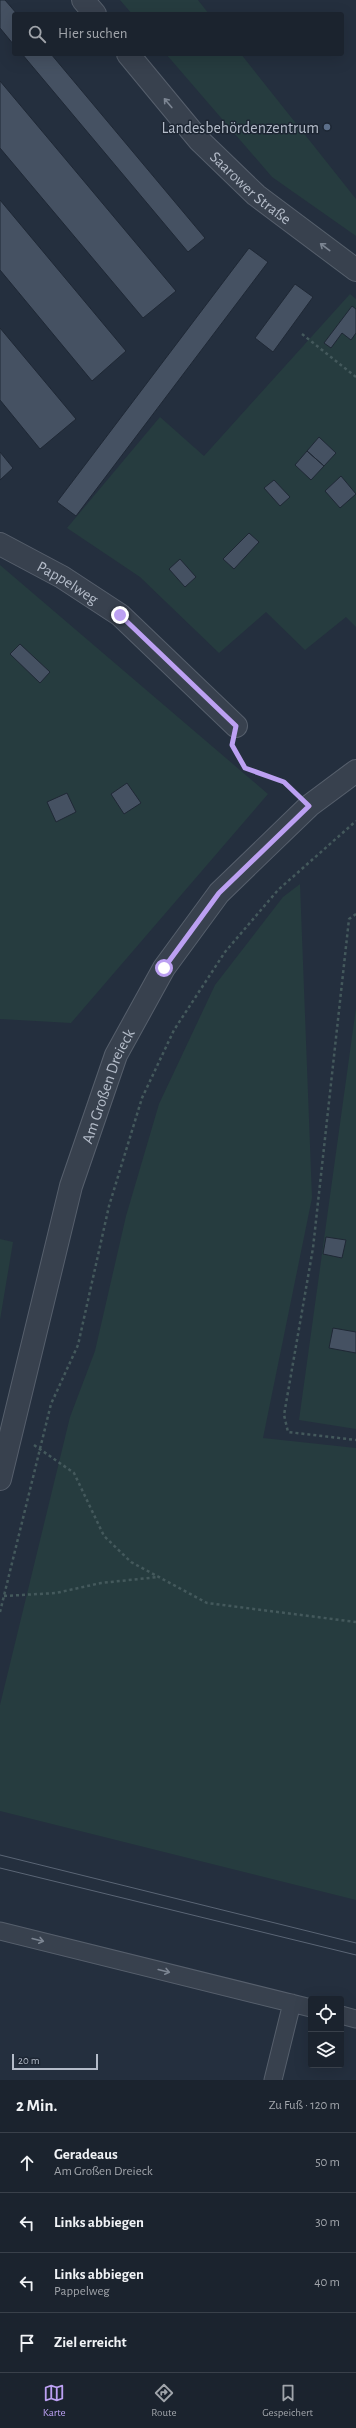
<!DOCTYPE html>
<html lang="de">
<meta charset="utf-8">
<style>
body{margin:0;font-family:"Alegreya Sans",sans-serif;background:#282f3a;color:#f1f3f6}
.controls{position:absolute;right:12px;bottom:12px;display:grid;overflow:hidden;border-radius:4px;box-shadow:0 4px 16px #0002}
.controls button{width:36px;height:36px;display:grid;place-items:center;padding:0;border:0;border-bottom:1px solid #39404a;background:#1b232e;color:#f1f3f6;font:20px sans-serif}
.scale{position:absolute;left:12px;bottom:10px;width:86px;box-sizing:border-box;padding-left:4px;border:2px solid #b4bcc9;border-top:0;font-size:11px;line-height:14px;white-space:nowrap;color:#b4bcc9;-webkit-text-stroke:3px #1d2633;paint-order:stroke}
.stop{position:absolute;width:12px;height:12px;margin:-9px;border:3px solid #bca0f2;border-radius:50%;background:#fff}
.stop.end{background:#bca0f2;border-color:#fff;box-shadow:0 1px 4px #0008}
.list{margin:0;padding:0;list-style:none}
h2{display:flex;justify-content:space-between;align-items:center;height:52px;margin:0;padding:0 16px;font-size:17px}
h2 small{font-size:13px;font-weight:400;color:#a0a4aa}
.list li{display:grid;grid-template-columns:26px 1fr auto;gap:12px;align-items:center;box-sizing:border-box;height:60px;padding:0 16px;border-top:1px solid #39404a}
.list b{display:block;font-size:15px;white-space:nowrap}
.list p{margin:0;font-size:13px;white-space:nowrap;color:#a0a4aa}
.list em{font-size:13px;font-style:normal;color:#a0a4aa}
.icon{flex:none;width:22px;height:22px;fill:none;stroke:currentColor;stroke-width:2;stroke-linecap:round;stroke-linejoin:round}
.map{position:relative;flex:none;width:356px;height:2080px;overflow:hidden}
.search{position:absolute;background:#1b232e;box-shadow:0 4px 16px #0002;left:12px;right:12px;top:12px;height:44px;display:flex;align-items:center;gap:10px;box-sizing:border-box;padding:0 14px;border-radius:4px;color:#a0a4aa;font-size:15px}
.sheet{height:292px;background:#1b232e}
nav{display:flex;justify-content:space-around;align-items:center;box-sizing:border-box;height:56px;border-top:1px solid #39404a;background:#1b232e;font-size:11px;color:#a0a4aa}
nav a{display:grid;justify-items:center;gap:2px}
nav .on{color:#bca0f2}
.map>svg:first-child{display:block}
.green{fill:#263c3f}
.building{fill:#455162;stroke:#1f2835}
.lines{fill:none;stroke-linecap:round;stroke-linejoin:round}
.service-casing{stroke:#565f6c;stroke-width:19}
.minor-casing{stroke:#565f6c;stroke-width:24}
.path{stroke:#44595c;stroke-width:2.5;stroke-dasharray:3 3;stroke-linecap:butt}
.service{stroke:#38414e;stroke-width:17}
.minor{stroke:#38414e;stroke-width:22}
.tram{stroke:#5a6575;stroke-width:1}
.oneway{stroke:#7c8592}
.route{stroke:#bca0f2;stroke-width:5}
.service-dot{fill:#5c6f8a;stroke:#1d2633;stroke-width:1.5}
.labels{text-anchor:middle;stroke-width:3;stroke-linejoin:round;paint-order:stroke}
.poi-label{font-size:16px;fill:#b4bcc9;stroke:#1d2633;text-anchor:end}
.street-label{font-size:16px;fill:#b4bcc9;stroke:#1d2633}
</style>
<div class="map">
<svg width="356" height="2080" viewBox="0 0 356 2080">
<rect width="100%" height="100%" fill="#242f3e"/>
<path class="green" d="M120,0H198L209,14H132Z
M166,54H241L356,199V236L272,177Z
M350,294L356,299V627L346,617L305,650L266,612L219,653L140,577L67,528L160,417L204,456Z
M0,565L268,794L71,1023L0,1019Z
M300,884L312,1198L263,1438L356,1448V1900L0,1811V1705L70,1417L95,1351L126,1216L159,1104L215,985L283,897Z
M356,1008V1429L299,1420Z
M0,1239L13,1242L0,1320Z"/>
<path class="building" d="M0,0H5L17,14H14V45L0,28Z
M22,54H51L205,238L188,252Z
M0,81L176,291L143,318L0,148Z
M0,200L126,351L92,381L0,270Z
M249,248L268,262L76,516L57,502Z
M295,284L313,297L273,352L255,338Z
M352,306L356,309V333L351,340L342,333L331,348L324,343Z
M0,328L76,419L40,449L0,400Z
M319,437L336,453L324,466L307,451Z
M307,451L324,466L311,480L295,465Z
M0,452L13,468L0,480Z
M341,476L356,494L340,508L325,491Z
M274,480L290,497L280,506L264,488Z
M249,533L259,542L234,569L223,559Z
M180,559L196,577L185,587L169,569Z
M20,644L50,672L40,683L10,654Z
M127,783L141,803L124,814L111,794Z
M67,793L76,812L56,822L47,802Z
M326,1237L346,1240L342,1258L323,1254Z
M333,1328L356,1332V1353L329,1348Z"/>
<g class="lines">
<g class="service-casing">
<path id="service" d="M0,1931L311,2008
M341,2015L356,2019
M273,2080L292,2003"/>
</g>
<g class="minor-casing">
<g id="minor">
<path d="M83,0L95,14"/>
<path id="s1" d="M128,54L199,140L256,195L356,270"/>
<path id="s2" d="M0,544L62,577L120,615L236,726"/>
<path id="s3" d="M0,1479L71,1186L116,1055L164,968L219,893L309,806L356,771"/>
</g>
</g>
<path class="path" d="M302,334L356,377
M235,751L245,768L284,782L290,788
M356,914L349,919L313,1248L284,1415L288,1432L356,1440
M34,1445L74,1473L104,1536L131,1562L207,1603L356,1622
M4,1596L56,1593L101,1583L158,1577
M0,1612L51,1404L78,1345L109,1206L142,1098L174,1030L225,952L278,890L356,821"/>
<use href="#service" class="service"/>
<use href="#minor" class="minor"/>
<path class="tram" d="M0,1855L356,1943
M0,1868L356,1955"/>
</g>
<defs><path id="oneway-shaft" d="M-6 0H5M1.5-3L5.5 0L1.5 3" fill="none" stroke-width="1.6" stroke-linecap="round" stroke-linejoin="round"/></defs>
<g class="oneway">
<use href="#oneway-shaft" transform="translate(168 103) rotate(-130)"/>
<use href="#oneway-shaft" transform="translate(325 247) rotate(-143)"/>
<use href="#oneway-shaft" transform="translate(38 1940) rotate(14)"/>
<use href="#oneway-shaft" transform="translate(164 1971) rotate(14)"/>
</g>
<g class="lines">
<path class="route" d="M120,615L236,726L232,745L245,768L284,782L309,806L219,893L164,968"/>
</g>
<circle class="service-dot" cx="327" cy="127" r="4"/>
<g class="labels">
<g class="poi-label">
<text x="319" y="133">Landesbehördenzentrum</text>
</g>
<g class="street-label">
<text dy="6" stroke="none"><textPath href="#s1" startOffset="182">Saarower Straße</textPath></text>
<text dy="6" stroke="none"><textPath href="#s2" startOffset="78">Pappelweg</textPath></text>
<text dy="6" stroke="none"><textPath href="#s3" startOffset="408">Am Großen Dreieck</textPath></text>
</g>
</g>
</svg>
<div class="controls">
<button><svg class="icon" aria-label="locate" viewBox="0 0 24 24"><circle cx="12" cy="12" r="6"/><path d="M12 2v4M12 18v4M2 12h4M18 12h4"/></svg></button>
<button><svg class="icon" aria-label="layers" viewBox="0 0 24 24"><path d="M12 4l9 5-9 5-9-5zM3 14l9 5 9-5"/></svg></button>
</div>
<div class="scale">20 m</div>
<div class="stop" style="left:164px;top:968px"></div>
<div class="stop end" style="left:120px;top:615px"></div>
<div class="search"><svg class="icon" aria-label="search" viewBox="0 0 24 24"><circle cx="10" cy="10" r="6"/><path d="M15 15l6 6"/></svg>Hier suchen</div>
</div>
<section class="sheet">
<h2>2 Min.<small>Zu Fuß · 120 m</small></h2>
<ul class="list">
<li><svg class="icon" aria-label="ahead" viewBox="0 0 24 24"><path d="M12 20V5M6 11l6-6 6 6"/></svg><div><b>Geradeaus</b><p>Am Großen Dreieck</p></div><em>50 m</em></li>
<li><svg class="icon" aria-label="left" viewBox="0 0 24 24"><path d="M17 20v-9H6M10 6l-5 5 5 5"/></svg><div><b>Links abbiegen</b></div><em>30 m</em></li>
<li><svg class="icon" aria-label="left" viewBox="0 0 24 24"><path d="M17 20v-9H6M10 6l-5 5 5 5"/></svg><div><b>Links abbiegen</b><p>Pappelweg</p></div><em>40 m</em></li>
<li><svg class="icon" aria-label="arrive" viewBox="0 0 24 24"><path d="M6 21V4h12l-3 4 3 4H6"/></svg><div><b>Ziel erreicht</b></div></li>
</ul>
</section>
<nav>
<a class="on"><svg class="icon" aria-label="map" viewBox="0 0 24 24"><path d="M3 6l6-2 6 2 6-2v14l-6 2-6-2-6 2zM9 4v14M15 6v14"/></svg>Karte</a>
<a><svg class="icon" aria-label="directions" viewBox="0 0 24 24"><path d="M12 3l9 9-9 9-9-9zM9 14v-3h6M13 9l2 2-2 2"/></svg>Route</a>
<a><svg class="icon" aria-label="saved" viewBox="0 0 24 24"><path d="M7 4h10v16l-5-4-5 4z"/></svg>Gespeichert</a>
</nav>
